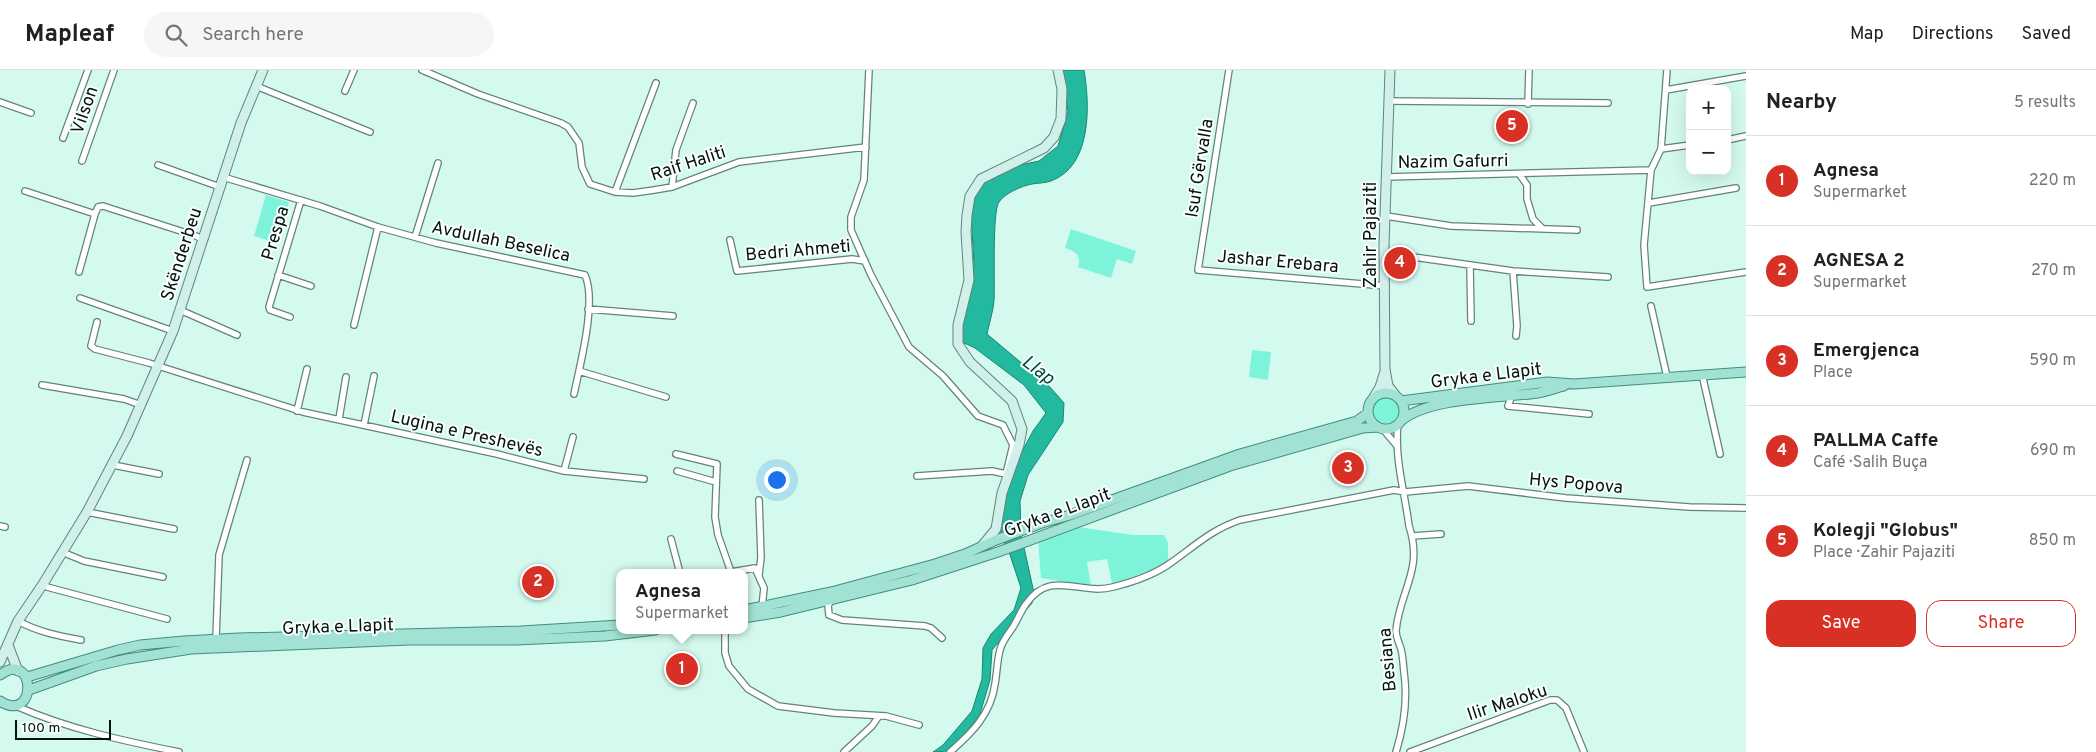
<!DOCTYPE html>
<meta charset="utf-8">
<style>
body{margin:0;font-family:Overpass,sans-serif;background:#f6f6f6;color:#202124}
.controls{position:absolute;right:15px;top:15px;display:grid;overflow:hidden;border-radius:10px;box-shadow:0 5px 20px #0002}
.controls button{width:45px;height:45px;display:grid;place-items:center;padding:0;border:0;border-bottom:1px solid #e0e0e0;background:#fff;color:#202124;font:25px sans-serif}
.scale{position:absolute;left:15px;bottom:12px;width:96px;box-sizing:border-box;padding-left:5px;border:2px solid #05120f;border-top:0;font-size:14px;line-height:18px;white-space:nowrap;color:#05120f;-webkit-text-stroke:4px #f8fffd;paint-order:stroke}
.you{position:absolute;left:776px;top:409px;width:18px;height:18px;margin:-12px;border:4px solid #fff;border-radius:50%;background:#1a73e8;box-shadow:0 0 0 8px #1a73e833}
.badge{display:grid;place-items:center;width:32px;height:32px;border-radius:50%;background:#d93025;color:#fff;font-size:16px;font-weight:700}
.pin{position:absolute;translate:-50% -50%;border:2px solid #fff;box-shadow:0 1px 5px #0006}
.popup{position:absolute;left:616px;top:499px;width:132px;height:65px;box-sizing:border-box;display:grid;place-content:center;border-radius:10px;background:#fff;filter:drop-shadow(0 1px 4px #0005);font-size:16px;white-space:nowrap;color:#757577}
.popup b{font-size:19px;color:#202124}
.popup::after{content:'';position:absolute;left:50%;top:100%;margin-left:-10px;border:10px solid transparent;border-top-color:#fff}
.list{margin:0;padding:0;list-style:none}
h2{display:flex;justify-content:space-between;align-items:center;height:65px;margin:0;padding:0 20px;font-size:21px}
h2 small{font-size:16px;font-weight:400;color:#757577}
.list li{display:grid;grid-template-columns:32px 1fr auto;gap:15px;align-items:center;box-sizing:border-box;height:90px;padding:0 20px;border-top:1px solid #e0e0e0}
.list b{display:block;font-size:19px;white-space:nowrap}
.list p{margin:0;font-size:16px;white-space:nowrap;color:#757577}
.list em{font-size:16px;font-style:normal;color:#757577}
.actions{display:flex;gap:10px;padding:15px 20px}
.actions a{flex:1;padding:11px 0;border:1px solid #d93025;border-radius:15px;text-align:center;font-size:18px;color:#d93025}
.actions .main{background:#d93025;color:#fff}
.icon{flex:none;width:28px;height:28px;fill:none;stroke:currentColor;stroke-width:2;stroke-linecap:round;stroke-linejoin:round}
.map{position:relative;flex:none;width:1746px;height:682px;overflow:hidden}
header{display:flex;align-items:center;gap:30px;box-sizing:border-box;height:70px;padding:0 25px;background:#fff;border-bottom:1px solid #e0e0e0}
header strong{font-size:24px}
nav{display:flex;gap:28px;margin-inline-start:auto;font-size:18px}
.search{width:350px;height:45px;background:#f6f6f6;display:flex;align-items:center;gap:12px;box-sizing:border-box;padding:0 18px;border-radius:28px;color:#757577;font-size:19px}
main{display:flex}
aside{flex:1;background:#fff}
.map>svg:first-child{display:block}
.green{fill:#7df4da}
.water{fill:#23b99e;stroke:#1a8773}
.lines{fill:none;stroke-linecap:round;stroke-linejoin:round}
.minor-casing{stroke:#62847b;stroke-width:8}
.secondary-casing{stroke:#62847b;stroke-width:11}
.primary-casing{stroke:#438c7c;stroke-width:11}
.minor{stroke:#fff;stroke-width:5.5}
.secondary{stroke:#d0f0e9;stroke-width:9}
.primary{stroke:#a2e2d4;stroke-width:9}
.labels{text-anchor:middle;stroke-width:4;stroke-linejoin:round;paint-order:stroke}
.street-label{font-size:18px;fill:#05120f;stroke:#f8fffd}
.water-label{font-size:19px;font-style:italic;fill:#054439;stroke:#f8fffd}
</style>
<header>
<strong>Mapleaf</strong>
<div class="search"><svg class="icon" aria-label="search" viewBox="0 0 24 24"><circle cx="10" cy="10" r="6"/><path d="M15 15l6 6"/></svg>Search here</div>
<nav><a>Map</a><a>Directions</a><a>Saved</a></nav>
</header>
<main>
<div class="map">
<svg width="1746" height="682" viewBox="0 0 1746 682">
<rect width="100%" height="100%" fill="#d4faef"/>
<path class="green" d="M266,125L289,132L277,173L254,166Z
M1071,159L1136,181L1132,194L1117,189L1111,208L1078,197C1082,185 1075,181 1065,178Z
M1252,280L1271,282L1268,310L1249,307Z
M1373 340a13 13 0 1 1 26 0a13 13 0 1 1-26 0Z
M1071,456L1133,465H1164L1168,473V490L1159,497L1112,514L1107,489L1087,492L1091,516L1041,508L1038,469Z"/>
<path class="water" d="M1062,0H1084C1090,35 1092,96 1051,111C1045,113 1038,113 1032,114C1022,116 1005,123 999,132C992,142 995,214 994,231C993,242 989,254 987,264L1049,316L1064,333L1063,352L1028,405L1020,431L1021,464L1034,523L1032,533L992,580L990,610L980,644L966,663L947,681L933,682L943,675L972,641L982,609L983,578L991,564L1014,540L1021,518L1009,482L1000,465L1002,430L1010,404L1033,361L1046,343L1024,315L975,278L962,272V251L971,222L974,195L971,143L976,122L984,112L1011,97L1039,91L1058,76L1068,42Z"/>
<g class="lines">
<g class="minor-casing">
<path id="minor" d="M422,0L478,24L561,53L568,57L579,73L582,97L590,114L615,122L633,123L654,120L672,117L739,92L866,77
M869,0L864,110L851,147V160L871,205L909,277L943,306L978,346L1003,355L1013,375L1006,404L992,401L917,406
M1229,0L1198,200L1386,216
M1667,0L1661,79L1651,100L1644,175L1647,217L1746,202
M256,16L370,62
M1666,20L1746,6
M345,21L354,0
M1389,31L1608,33
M0,32L31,43
M1528,34L1529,0
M63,68L88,0
M1727,70L1746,66
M1661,79L1690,75
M82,91L114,0
M158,95L220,117
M1520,105L1527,115V129L1533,149L1542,158
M223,107L320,136L378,157L436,173L585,205C597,232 580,295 574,324
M1386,107L1651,100
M672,117L676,80L693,33
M25,121L95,144
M615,122L656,13
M1649,133L1736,118
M1386,146L1451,156L1577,160
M415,167L438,93
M730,170L737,201L852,189L865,191
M1385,183L1513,201L1608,207
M1470,195L1471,251
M1513,201L1517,256L1516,266
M79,202L95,144L98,137L103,136L196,166L204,170
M278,205L311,216
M80,228L173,261
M1651,236L1667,307
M588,239L673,246
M180,240L237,265
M290,247L270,240L269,237L301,130
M97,252L91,276L95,279L149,293L303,342L497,384L564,401L644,409
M354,255L378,157
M579,301L666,327
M1702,304L1720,384
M42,315L124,329L141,335
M1512,325L1508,336L1589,344
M297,341L307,299
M339,349L346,307
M364,355L374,306
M1382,358L1397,376
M676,384L717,394L715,447L718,465L731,502L755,498L764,518L762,537
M113,395L159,404
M564,401L573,367
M677,401L716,412
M87,442L174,459
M0,456L5,457
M1412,466L1441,464
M671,469L680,503
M62,482L84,491L163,507
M759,505L761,487L759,430
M43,514L47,517L167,549
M831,531L828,535L829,545L842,550L925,556L931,558L942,568
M18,551C38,562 59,566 81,570
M725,560V583L729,596L748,619L778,636L834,643L886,646L919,655
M216,569L219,485L247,390
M16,636C68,659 124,671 179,682
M844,682L872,656L879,646
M950,682C972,663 991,644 995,614C997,603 997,591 1000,580C1002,572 1006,567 1011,560C1017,552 1020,542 1026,534C1051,498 1080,526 1113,517C1133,512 1156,504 1172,492C1196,475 1211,460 1240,450L1394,420L1405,422L1468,416L1566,428L1689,437L1746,438
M1396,682C1404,656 1408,630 1404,602C1403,594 1403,583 1400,576C1398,570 1396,567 1396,561C1399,522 1424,500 1409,456C1405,423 1394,388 1398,354
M1410,682L1550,630H1557L1566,638L1584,682"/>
</g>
<g class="secondary-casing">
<path id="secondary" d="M1390,0L1384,175L1385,299L1388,316L1395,325
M1374,327L1380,317L1384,304
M982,476L996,459L1002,423L1019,375L1022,359L1012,331L970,292L958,274V255L969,210L966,162L967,145L970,126L981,109L1044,78L1054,67L1061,49L1062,19L1058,0
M8,575L18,601
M0,592L18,551L43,514L87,442L127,366L173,261L241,53L263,0"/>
</g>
<g class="primary-casing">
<path id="primary" d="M1368 341a18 18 0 1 1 36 0a18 18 0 1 1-36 0Z
M1401,331L1547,312L1574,314L1746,302
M1401,351C1428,327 1501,328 1538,323C1547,321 1556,318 1564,316
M744,540L831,522L935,494L965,484L996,470L1042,453L1070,445L1240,384L1357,351L1368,343
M744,548L781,542L912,510L998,482L1230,396L1363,358L1378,357
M0,605C36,578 38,655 0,631
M27,607L118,580L140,575L184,571L239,568L521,561L620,555
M29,620L96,596L127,589L191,579L409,570H516L605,566L655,560"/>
</g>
<use href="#minor" class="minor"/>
<use href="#secondary" class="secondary"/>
<use href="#primary" class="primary"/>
</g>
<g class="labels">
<g class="street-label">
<text transform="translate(84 40) rotate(-71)" y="6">Vilson</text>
<text transform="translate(1453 91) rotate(-1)" y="6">Nazim Gafurri</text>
<text transform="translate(688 93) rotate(-18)" y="6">Raif Haliti</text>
<text transform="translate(1199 98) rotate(-81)" y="6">Isuf Gërvalla</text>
<text transform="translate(275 163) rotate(-73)" y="6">Prespa</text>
<text transform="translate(1370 165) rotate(-90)" y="6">Zahir Pajaziti</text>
<text transform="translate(501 171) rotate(12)" y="6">Avdullah Beselica</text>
<text transform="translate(798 180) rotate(-5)" y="6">Bedri Ahmeti</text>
<text transform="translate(181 184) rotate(-72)" y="6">Skënderbeu</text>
<text transform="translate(1278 191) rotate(5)" y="6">Jashar Erebara</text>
<text transform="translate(1486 305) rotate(-7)" y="6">Gryka e Llapit</text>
<text transform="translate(467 363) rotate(13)" y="6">Lugina e Preshevës</text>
<text transform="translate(1576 413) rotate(5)" y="6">Hys Popova</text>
<text transform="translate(1057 442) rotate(-20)" y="6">Gryka e Llapit</text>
<text transform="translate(338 556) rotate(-2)" y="6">Gryka e Llapit</text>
<text transform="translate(1387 590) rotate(-95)" y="6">Besiana</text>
<text transform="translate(1507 632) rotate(-18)" y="6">Ilir Maloku</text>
</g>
<g class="water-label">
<text transform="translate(1039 299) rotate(37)" y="7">Llap</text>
</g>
</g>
</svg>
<div class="controls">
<button>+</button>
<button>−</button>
</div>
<div class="scale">100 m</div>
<div class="you"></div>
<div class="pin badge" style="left:682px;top:599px">1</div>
<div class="popup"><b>Agnesa</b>Supermarket</div>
<div class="pin badge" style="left:538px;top:512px">2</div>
<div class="pin badge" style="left:1348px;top:398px">3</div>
<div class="pin badge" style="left:1400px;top:193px">4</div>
<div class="pin badge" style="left:1512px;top:56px">5</div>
</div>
<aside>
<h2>Nearby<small>5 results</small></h2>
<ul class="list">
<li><span class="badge">1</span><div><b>Agnesa</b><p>Supermarket</p></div><em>220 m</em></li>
<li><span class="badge">2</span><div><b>AGNESA 2</b><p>Supermarket</p></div><em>270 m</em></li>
<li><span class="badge">3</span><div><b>Emergjenca</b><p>Place</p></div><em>590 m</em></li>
<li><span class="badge">4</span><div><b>PALLMA Caffe</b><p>Café · Salih Buça</p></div><em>690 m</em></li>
<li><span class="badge">5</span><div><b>Kolegji &quot;Globus&quot;</b><p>Place · Zahir Pajaziti</p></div><em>850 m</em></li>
</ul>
<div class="actions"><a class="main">Save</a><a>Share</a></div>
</aside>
</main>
